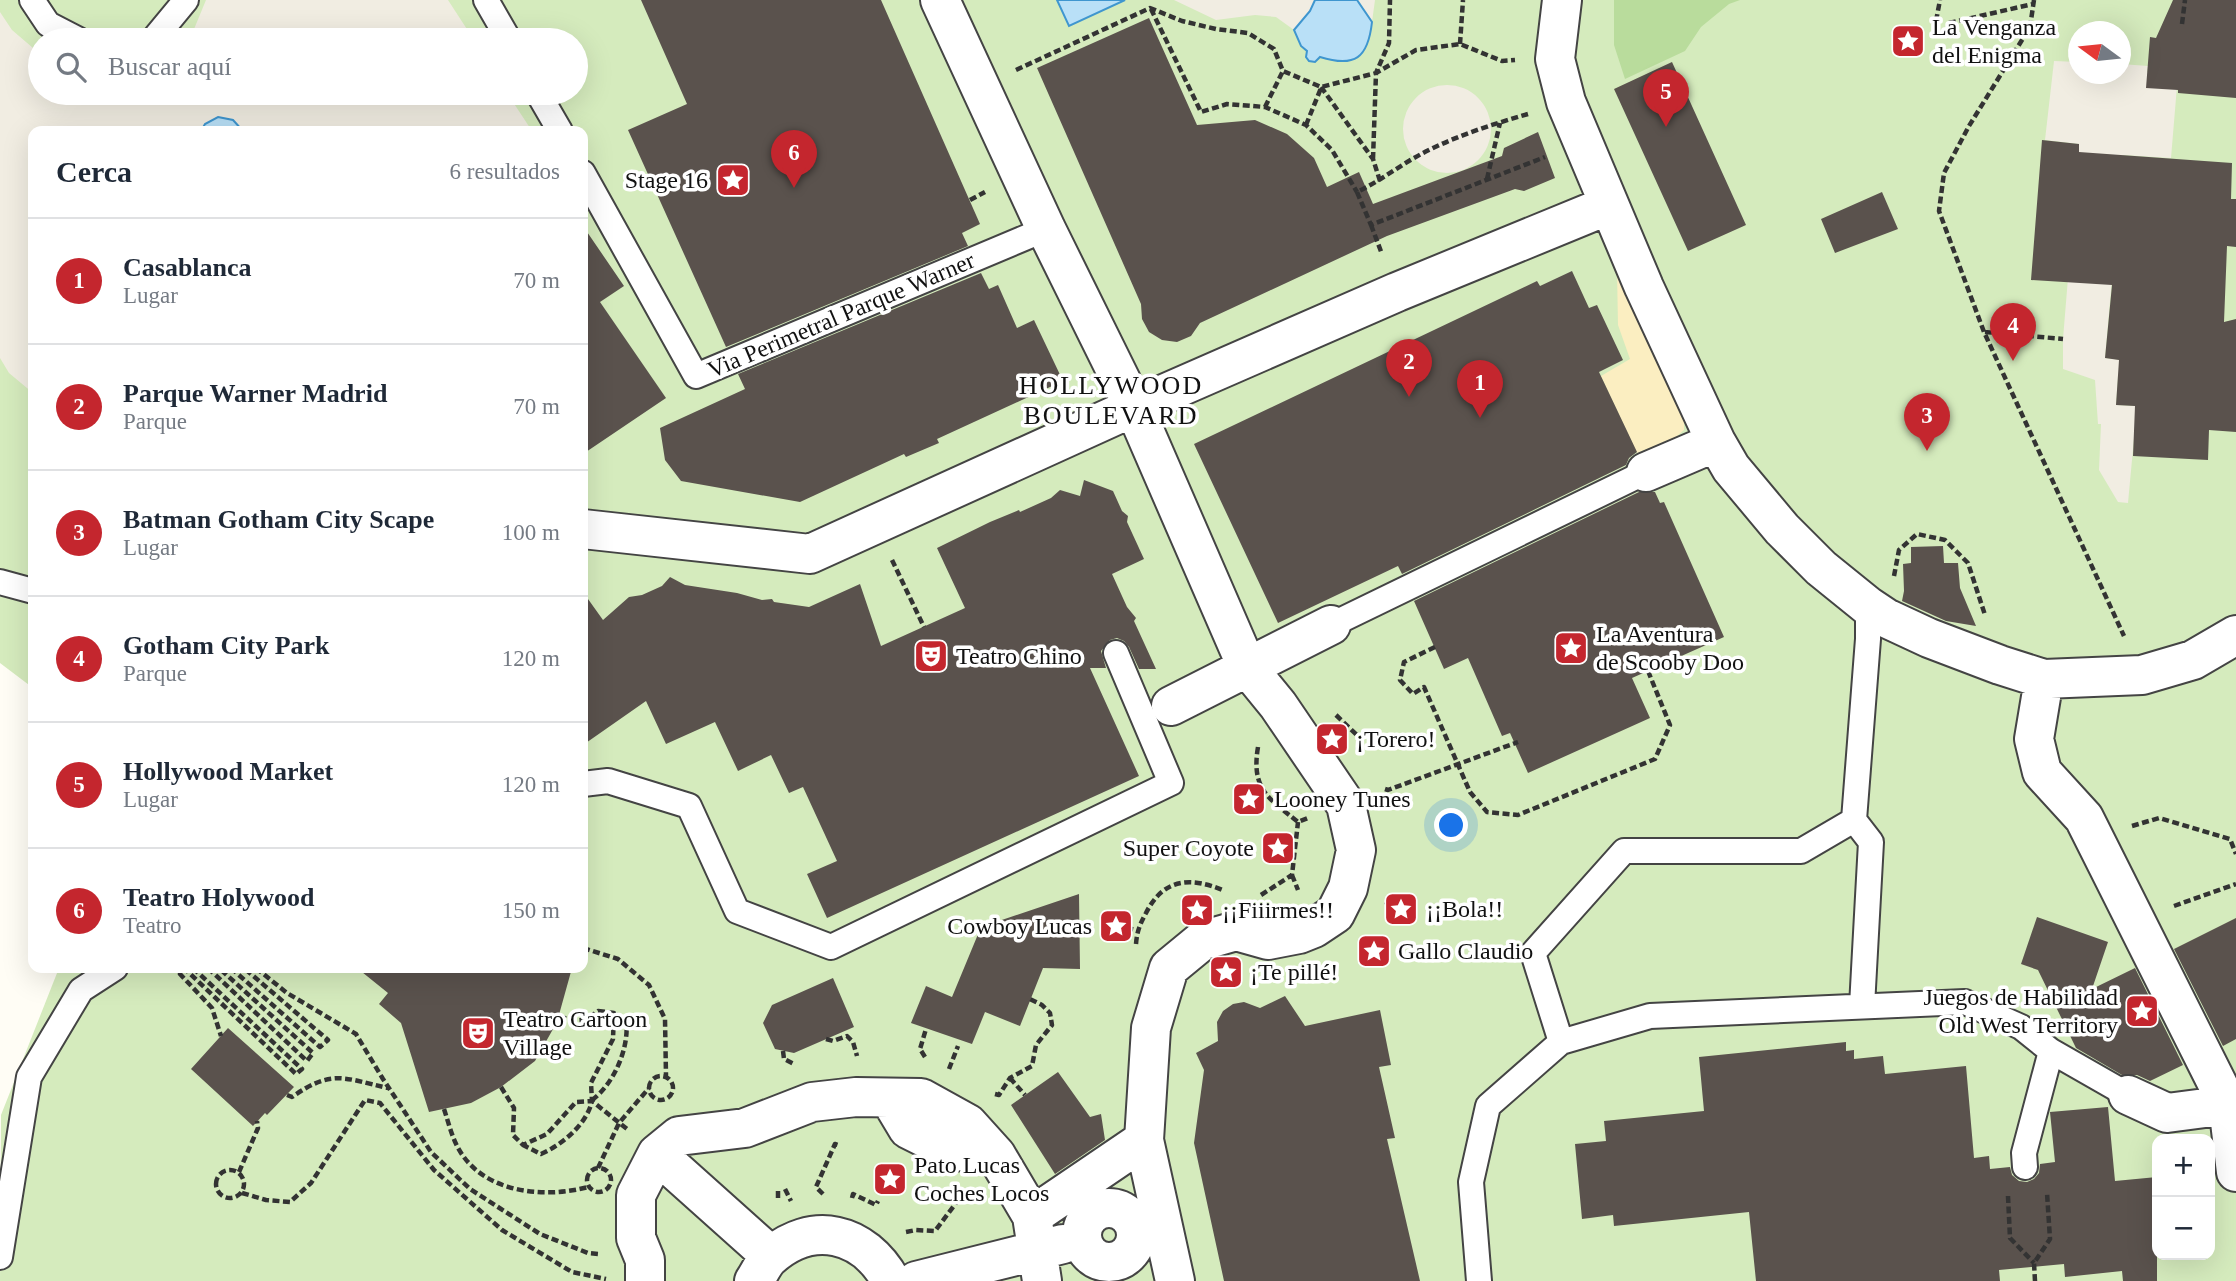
<!DOCTYPE html>
<html lang="es">
<meta charset="utf-8">
<style>
body{margin:0;font-family:"Times New Roman",serif;background:#f2f2f3;color:#1f2937}
.controls{position:absolute;right:21px;bottom:21px;display:grid;overflow:hidden;border-radius:14px;box-shadow:0 7px 28px #0002}
.controls button{width:63px;height:63px;display:grid;place-items:center;padding:0;border:0;border-bottom:2px solid #e0e1e3;background:#fff;color:#1f2937;font:35px sans-serif}
.compass{position:absolute;left:2068px;top:21px;width:63px;height:63px;border-radius:50%;background:#fff;box-shadow:0 7px 28px #0002;rotate:285deg}
.you{position:absolute;left:1452px;top:826px;width:24px;height:24px;margin:-18px;border:5px solid #fff;border-radius:50%;background:#1a73e8;box-shadow:0 0 0 10px #1a73e833}
.badge{display:grid;place-items:center;width:46px;height:46px;border-radius:50%;background:#c4262e;color:#fff;font-size:23px;font-weight:700}
.pin{position:absolute;translate:-50% -58px;filter:drop-shadow(0 2px 4px #0008)}
.pin::after{content:'';position:absolute;top:37px;width:24px;height:21px;background:inherit;clip-path:polygon(0 0,100% 0,50% 100%)}
.list{margin:0;padding:0;list-style:none}
h2{display:flex;justify-content:space-between;align-items:center;height:91px;margin:0;padding:0 28px;font-size:30px}
h2 small{font-size:23px;font-weight:400;color:#747a83}
.list li{display:grid;grid-template-columns:46px 1fr auto;gap:21px;align-items:center;box-sizing:border-box;height:126px;padding:0 28px;border-top:2px solid #e0e1e3}
.list b{display:block;font-size:26px;white-space:nowrap}
.list p{margin:0;font-size:23px;white-space:nowrap;color:#747a83}
.list em{font-size:23px;font-style:normal;color:#747a83}
.icon{flex:none;width:38px;height:38px;fill:none;stroke:currentColor;stroke-width:2;stroke-linecap:round;stroke-linejoin:round}
.map{position:relative;flex:none;width:2236px;height:1281px;overflow:hidden}
.search{position:absolute;background:#fff;box-shadow:0 7px 28px #0002;left:28px;top:28px;width:560px;height:77px;display:flex;align-items:center;gap:18px;box-sizing:border-box;padding:0 24px;border-radius:38px;color:#747a83;font-size:26px}
.panel{position:absolute;background:#fff;box-shadow:0 7px 28px #0002;left:28px;top:126px;width:560px;height:847px;border-radius:14px}
.map>svg:first-child{display:block}
.green{fill:#d5ebbd;fill-rule:evenodd}
.forest{fill:#b9dc9c}
.sand{fill:#fbeec1}
.plaza{fill:#f1ede2}
.water{fill:#b9e0f7;stroke:#3f96cf;stroke-width:2}
.building{fill:#5a524d}
.lines{fill:none;stroke-linecap:round;stroke-linejoin:round}
.lane-casing{stroke:#444;stroke-width:28}
.street-casing{stroke:#444;stroke-width:42}
.path{stroke:#333;stroke-width:4.5;stroke-dasharray:7 3.5;stroke-linecap:butt}
.lane{stroke:#fff;stroke-width:24}
.street{stroke:#fff;stroke-width:38}
.labels{text-anchor:middle;stroke-width:7;stroke-linejoin:round;paint-order:stroke}
.poi-label{font-size:24px;fill:#111;stroke:#fff;text-anchor:start}
.street-label{font-size:24px;fill:#111;stroke:#fff}
.neighbourhood-label{font-size:26px;letter-spacing:2px;fill:#111;stroke:#fff}
</style>
<div class="map">
<svg width="2236" height="1281" viewBox="0 0 2236 1281">
<rect width="100%" height="100%" fill="#fffdf5"/>
<path class="green" d="M0,0H2236V1281H0L1,1115L59,968H583V131H33V688L0,663ZM2078,32H2120V74H2078ZM40,40H576V93H40ZM2157,1139H2210V1255H2157Z"/>
<path class="forest" d="M1614,0H1740L1729,4L1701,27L1685,51L1625,79L1614,45Z"/>
<path class="sand" d="M1617,271L1684,417V430L1676,437L1637,453L1601,376L1630,359L1618,325Z"/>
<path class="plaza" d="M206,0H448L474,40H185L192,34Z
M1174,0H1315L1310,11L1294,30L1276,17L1255,15L1216,20Z
M1357,0H1375L1372,22L1359,6Z
M0,12L12,30L40,54V93H507L532,131H33V393L9,373L0,358Z
M2054,61L2078,62V74H2120L2121,64L2148,66L2147,72L2178,74L2171,158L2123,155L2105,358L2140,362L2118,376L2116,405L2137,406L2128,503L2118,502L2099,470L2101,424H2098L2095,380L2063,369V339L2079,144L2045,140Z
M1403 129a44 44 0 1 1 88 0a44 44 0 1 1-88 0Z"/>
<path class="water" d="M1057,0H1125L1069,26Z
M1315,0H1357L1372,22C1368,58 1355,68 1320,57L1315,62L1309,61L1306,57L1307,51L1301,46L1294,30L1310,11Z
M218,117L233,120L243,131H201L205,124Z"/>
<path class="building" d="M641,0H881L980,224L962,233L968,246L726,347L628,130L687,104Z
M2173,0H2236V98L2178,93V90L2146,88L2150,37L2156,38Z
M1149,18L1197,125L1255,120L1287,134L1314,158L1327,187L1359,172L1373,204L1502,156L1504,148L1538,132L1555,178L1524,191L1515,189L1387,236L1200,323L1191,336L1177,342L1162,340L1149,332L1142,319L1141,304L1037,68Z
M1672,62L1746,225L1688,251L1614,89Z
M2042,140L2079,144V152L2232,163L2231,199H2236V247L2227,246L2224,322L2236,319V432L2209,430L2208,460L2133,456L2135,406L2116,405L2119,360L2105,358L2112,285L2031,280Z
M1882,192L1898,229L1835,253L1821,219Z
M583,226L624,286L600,302L666,398L583,454Z
M1572,271L1589,308L1597,305L1623,360L1599,372L1637,452L1629,458L1626,465L1402,574L1398,566L1278,623L1194,444L1537,281L1540,286Z
M981,273L989,289L998,285L1017,328L1034,320L1063,381L937,439L939,443L906,457L904,454L800,502L681,481L665,460L660,428L745,389L738,374Z
M1084,480L1113,491L1122,511L1128,516L1127,522L1144,559L1112,574L1127,607L1136,618L1134,621L1156,669H1139L1129,647L1124,641L1117,638L1110,640L1101,651L1106,668H1090L1139,776L827,918L807,874L837,861L803,787L789,793L771,755L738,771L715,722L666,744L646,701L583,745V592L603,620L629,597L642,595L662,586L670,577L685,585L737,593L762,600L772,599L774,602L809,607L860,584L881,646L965,608L937,548L990,522L1019,510L1020,512L1051,498L1060,490L1080,496Z
M1639,492H1655L1660,503L1664,502L1724,637L1632,678L1650,718L1528,773L1510,733L1502,736L1468,658L1444,669L1414,601Z
M1943,546L1944,563H1958L1960,588L1976,626L1946,621L1902,601L1904,591L1903,564L1911,563V547Z
M1079,894L1080,969L1043,968L1020,1026L985,1012L972,1044L911,1023L926,986L952,997L981,927Z
M2037,917L2108,942L2092,989L2135,968L2183,1065L2150,1081L2137,1075H2122L2076,1048L2038,970L2021,964Z
M2236,918V1039L2223,1046L2174,949Z
M357,968H572L557,1022L535,1061L501,1087L471,1103L429,1112L401,1023L379,1004L388,993Z
M833,978L854,1027L794,1053L775,1049L763,1023L772,1005Z
M1285,996L1305,1026L1380,1010L1391,1065L1379,1067L1395,1138L1387,1139L1420,1281H1224L1194,1143L1204,1070L1196,1053L1218,1041L1217,1022L1223,1011L1233,1004L1244,1002L1260,1008Z
M228,1028L294,1087L267,1115L265,1113L253,1126L191,1069Z
M1846,1042V1051L1854,1050V1059L1883,1056L1885,1074L1966,1066L1974,1158L1989,1156L1990,1169L2010,1167L2012,1175L2019,1181L2027,1182L2034,1179L2039,1173L2040,1164L2055,1162L2050,1112L2108,1107L2115,1181L2157,1177V1281H2123L2122,1271L2065,1277L2064,1264L1999,1270L2000,1281H1756L1749,1212L1614,1226L1613,1215L1582,1219L1575,1144L1606,1141L1604,1121L1704,1111L1699,1057Z
M1058,1072L1090,1117L1101,1114L1105,1140L1055,1174L1011,1105Z"/>
<g class="lines">
<g class="lane-casing">
<path id="lane" d="M32,0L48,24L79,40
M486,0L509,40
M153,40L186,0
M538,93L560,131
M583,173L696,376L1046,229
M0,582L33,591
M1331,625L1646,472
M583,784L608,781L689,806L737,911L831,947L1171,783L1116,653
M1862,1006L1871,842L1854,820L1868,639V606
M1561,1042L1533,953L1624,851H1801L1854,820
M2025,1167L2024,1153L2051,1051
M0,1257L29,1077L81,990L115,968
M1479,1281L1471,1182L1488,1106L1561,1042L1650,1016L1965,1002L2021,1027L2051,1051L2128,1095"/>
</g>
<g class="street-casing">
<path id="street" d="M940,0L1046,229L1134,407L1247,667L1278,705L1346,805L1356,850L1348,888L1335,914L1314,928L1299,934L1268,940L1236,931L1215,937L1203,940L1169,968L1151,1028L1144,1140L1175,1281
M1562,0L1555,59L1566,102L1644,287L1716,442
M1646,472L1716,442L1731,468L1782,529L1821,568L1868,606L1886,618L1929,638L2000,665L2044,679L2142,675L2193,660L2236,635
M583,529L810,554L1134,407L1397,292L1609,205
M2044,679L2034,739L2042,772L2084,818L2228,1105L2236,1172
M1171,706L1331,625
M2128,1095L2167,1113L2228,1105
M890,1099L908,1129L954,1152L988,1148
M657,1154L771,1256
M1082 1235a27 27 0 1 1 54 0a27 27 0 1 1-54 0Z
M1032,1216L1144,1140
M645,1281V1260L636,1238V1195L657,1154L679,1136L745,1128L812,1102L856,1097L921,1098L968,1124L996,1155L1032,1216L1042,1281
M754,1281C759,1274 763,1264 769,1258C812,1219 864,1232 891,1281
M916,1281L1063,1244"/>
</g>
<path class="path" d="M2034,0L2030,27L1969,126L1944,173L1939,211L1984,332L2124,636
M1151,9L1201,112L1227,104L1265,107L1306,125L1332,150L1357,192
M1936,21L1940,0
M1949,23L2033,4
M2182,24L2185,0
M1460,44L1463,0
M1016,70L1150,8L1182,21L1216,29L1248,33L1274,49L1283,71L1321,87L1376,73L1389,43L1390,0
M1321,87L1373,159L1380,181
M1265,107L1283,71
M1528,114C1490,125 1449,138 1414,158C1395,169 1378,182 1357,192L1371,225L1545,157
M1306,125L1321,88
M1373,159L1376,73L1416,50L1460,44L1502,61L1515,60
M1487,179L1500,123
M970,200L985,192
M1371,225L1382,254
M1985,332L2063,339
M892,560L924,627
M1894,576L1899,550L1917,534L1945,540L1968,563L1985,615
M1435,647L1404,662L1400,680L1413,694L1424,687L1470,792L1487,812L1518,815L1655,759L1670,725L1648,671
M1336,715L1359,737L1358,750
M1258,747C1251,789 1268,798 1298,822L1308,818
M1385,789L1388,790L1518,742
M2132,826L2159,818L2230,839L2236,854
M1278,848L1294,850
M1292,875L1298,890
M1261,895L1292,875L1298,822
M1385,902L1401,909
M2174,906L2236,884
M1116,926L1137,930
M1362,942L1374,951
M1136,944C1137,931 1140,924 1146,913C1164,877 1192,877 1225,891
M583,948L618,959L649,985L665,1019L666,1076
M193,968L302,1069L296,1074L185,969L180,974L212,1008L221,1036
M208,968L307,1061L313,1053L219,968
M231,968L320,1047L328,1040L244,968
M256,968L287,993L356,1034L383,1079L431,1152L470,1189L540,1234L588,1253L599,1254
M1312,974H1322L1329,968
M559,1016C576,1022 584,1023 598,1011L614,1013L613,1039L591,1083L592,1101L627,1129
M826,1039L833,1041L847,1036L853,1042L857,1056
M783,1051L784,1059L794,1064
M925,1057L920,1049L926,1029
M949,1069L958,1046
M649 1088a12 12 0 1 1 24 0a12 12 0 1 1-24 0Z
M1010,1078L1025,1095
M501,1087L514,1108L513,1135L523,1145L547,1134L576,1102L592,1101C587,1124 562,1145 541,1154L523,1145
M995,1094L999,1095L1010,1078L1032,1066L1036,1045L1052,1025L1050,1013L1042,1005L1030,999
M287,1095L292,1097C332,1069 343,1078 388,1088
M592,1100C614,1084 630,1047 626,1020L614,1013
M444,1109C448,1121 451,1134 457,1146C481,1193 543,1199 588,1187
M587 1180a12 12 0 1 1 24 0a12 12 0 1 1-24 0Z
M598,1168L619,1123L649,1088
M216 1184a14 14 0 1 1 28 0a14 14 0 1 1-28 0Z
M239,1172L258,1128L257,1121
M785,1189L791,1201
M778,1191V1201
M242,1193L266,1200L290,1202L311,1183L365,1100L380,1103L434,1170L502,1230L572,1272L606,1279
M823,1194L816,1187L835,1144L838,1145
M2008,1196L2010,1238L2034,1263
M852,1198L853,1194L876,1205L878,1201
M906,1232L916,1230L935,1231L965,1191
M2035,1281L2034,1263L2050,1239L2047,1193"/>
<use href="#lane" class="lane"/>
<use href="#street" class="street"/>
</g>
<defs>
<g id="sight-square" transform="scale(1.75)"><rect x="-9" y="-9" width="18" height="18" rx="4" fill="#c4262e" stroke="#fff"/><path d="M0-6L1.8-2.2L6-1.7L2.9 1.2L3.7 5.4L0 3.3L-3.7 5.4L-2.9 1.2L-6-1.7L-1.8-2.2Z" fill="#fff"/></g>
<g id="theatre-square" transform="scale(1.75)"><rect x="-9" y="-9" width="18" height="18" rx="4" fill="#c4262e" stroke="#fff"/><path d="M-5-5.5Q0-4 5-5.5V0Q5 5 0 6Q-5 5-5 0ZM-3.3-2.5H-1v1.5H-3.3ZM1-2.5H3.3v1.5H1ZM-2.8 1Q0 5.5 2.8 1Z" fill="#fff"/></g>
</defs>
<g fill-rule="evenodd">
<use href="#sight-square" x="1908" y="41"/>
<use href="#sight-square" x="733" y="180"/>
<use href="#sight-square" x="1571" y="648"/>
<use href="#theatre-square" x="931" y="656"/>
<use href="#sight-square" x="1332" y="739"/>
<use href="#sight-square" x="1249" y="799"/>
<use href="#sight-square" x="1278" y="848"/>
<use href="#sight-square" x="1401" y="909"/>
<use href="#sight-square" x="1197" y="910"/>
<use href="#sight-square" x="1116" y="926"/>
<use href="#sight-square" x="1374" y="951"/>
<use href="#sight-square" x="1226" y="972"/>
<use href="#sight-square" x="2142" y="1011"/>
<use href="#theatre-square" x="478" y="1033"/>
<use href="#sight-square" x="890" y="1179"/>
</g>
<g class="labels">
<g class="poi-label">
<text x="1932" y="35">La Venganza<tspan x="1932" dy="28">del Enigma</tspan></text>
<text x="708" y="188" text-anchor="end">Stage 16</text>
<text x="1596" y="642">La Aventura<tspan x="1596" dy="28">de Scooby Doo</tspan></text>
<text x="956" y="664">Teatro Chino</text>
<text x="1356" y="747">¡Torero!</text>
<text x="1274" y="807">Looney Tunes</text>
<text x="1254" y="856" text-anchor="end">Super Coyote</text>
<text x="1426" y="917">¡¡Bola!!</text>
<text x="1222" y="918">¡¡Fiiirmes!!</text>
<text x="1092" y="934" text-anchor="end">Cowboy Lucas</text>
<text x="1398" y="959">Gallo Claudio</text>
<text x="1250" y="980">¡Te pillé!</text>
<text x="2118" y="1005" text-anchor="end">Juegos de Habilidad<tspan x="2118" dy="28">Old West Territory</tspan></text>
<text x="503" y="1027">Teatro Cartoon<tspan x="503" dy="28">Village</tspan></text>
<text x="914" y="1173">Pato Lucas<tspan x="914" dy="28">Coches Locos</tspan></text>
</g>
<g class="street-label">
<text transform="translate(841 315) rotate(-23)" y="8">Via Perimetral Parque Warner</text>
</g>
<g class="neighbourhood-label">
<text x="1111" y="394">HOLLYWOOD<tspan x="1111" dy="30">BOULEVARD</tspan></text>
</g>
</g>
</svg>
<div class="controls">
<button>+</button>
<button>−</button>
</div>
<svg class="compass" viewBox="-18 -18 36 36"><path d="M0-13l5 13h-10z" fill="#e53935"/><path d="M0 13l5-13h-10z" fill="#747a83"/></svg>
<div class="you"></div>
<div class="pin badge" style="left:1480px;top:418px">1</div>
<div class="pin badge" style="left:1409px;top:397px">2</div>
<div class="pin badge" style="left:1927px;top:451px">3</div>
<div class="pin badge" style="left:2013px;top:361px">4</div>
<div class="pin badge" style="left:1666px;top:127px">5</div>
<div class="pin badge" style="left:794px;top:188px">6</div>
<div class="search"><svg class="icon" aria-label="search" viewBox="0 0 24 24"><circle cx="10" cy="10" r="6"/><path d="M15 15l6 6"/></svg>Buscar aquí</div>
<section class="panel">
<h2>Cerca<small>6 resultados</small></h2>
<ul class="list">
<li><span class="badge">1</span><div><b>Casablanca</b><p>Lugar</p></div><em>70 m</em></li>
<li><span class="badge">2</span><div><b>Parque Warner Madrid</b><p>Parque</p></div><em>70 m</em></li>
<li><span class="badge">3</span><div><b>Batman Gotham City Scape</b><p>Lugar</p></div><em>100 m</em></li>
<li><span class="badge">4</span><div><b>Gotham City Park</b><p>Parque</p></div><em>120 m</em></li>
<li><span class="badge">5</span><div><b>Hollywood Market</b><p>Lugar</p></div><em>120 m</em></li>
<li><span class="badge">6</span><div><b>Teatro Holywood</b><p>Teatro</p></div><em>150 m</em></li>
</ul>
</section>
</div>
